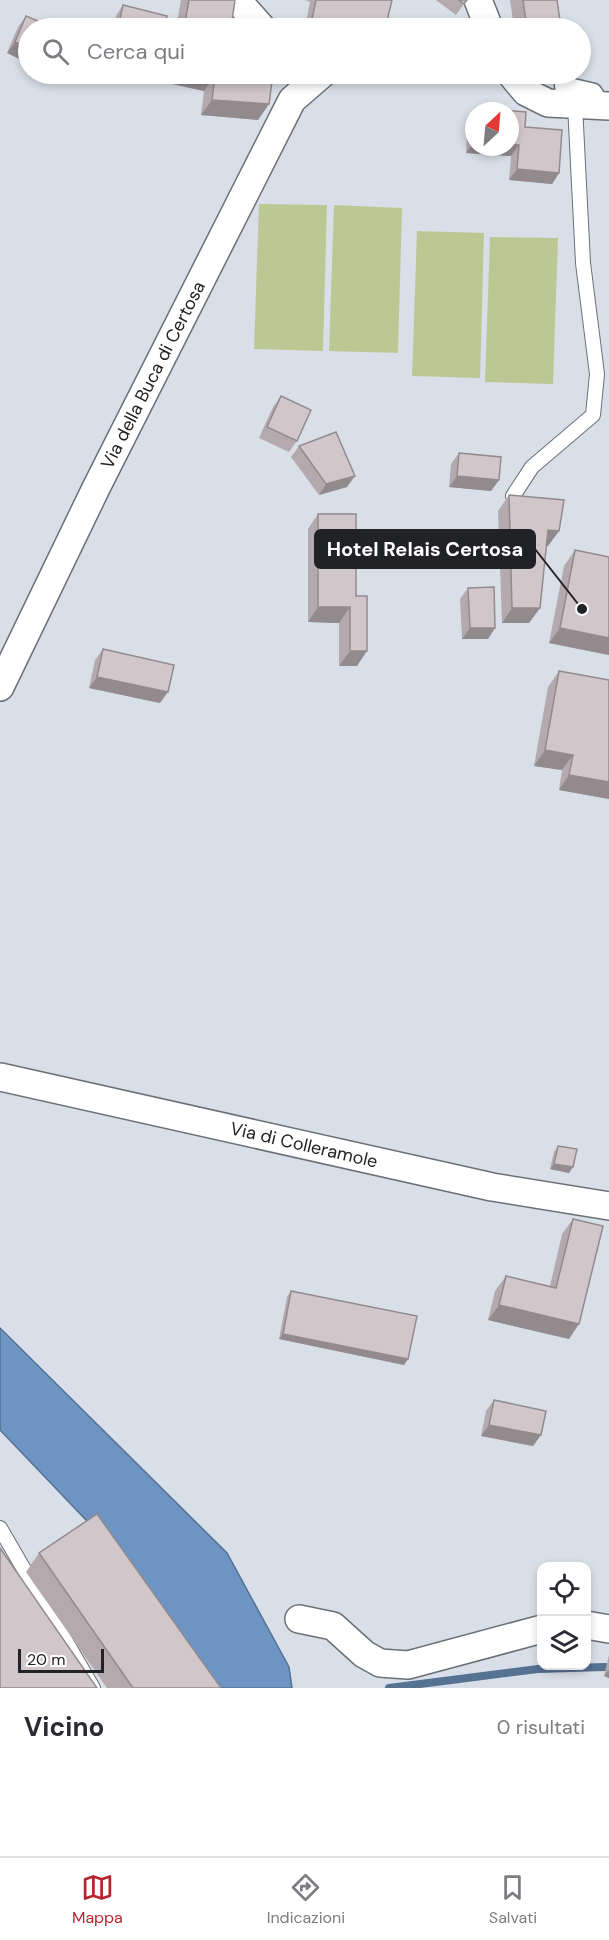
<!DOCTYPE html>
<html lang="it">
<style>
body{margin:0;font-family:"DM Sans",sans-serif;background:#f7f7f7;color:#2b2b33}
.controls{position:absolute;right:18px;bottom:18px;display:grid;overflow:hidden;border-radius:12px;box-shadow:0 3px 9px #0003}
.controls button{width:54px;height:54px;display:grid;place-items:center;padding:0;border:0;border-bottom:2px solid #e1e1e2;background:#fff;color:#2b2b33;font:30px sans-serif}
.compass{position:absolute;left:465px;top:102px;width:54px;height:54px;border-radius:50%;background:#fff;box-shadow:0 3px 9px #0003;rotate:26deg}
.scale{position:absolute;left:18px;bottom:15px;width:86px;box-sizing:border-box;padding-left:6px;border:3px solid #202225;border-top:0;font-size:16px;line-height:21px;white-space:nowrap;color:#202225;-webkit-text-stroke:4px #fff;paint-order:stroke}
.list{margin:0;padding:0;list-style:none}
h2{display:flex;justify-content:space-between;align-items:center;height:78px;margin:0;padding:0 24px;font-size:26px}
h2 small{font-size:20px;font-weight:400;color:#7c7c81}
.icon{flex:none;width:33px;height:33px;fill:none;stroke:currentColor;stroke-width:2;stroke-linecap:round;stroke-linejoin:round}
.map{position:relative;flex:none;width:609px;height:1688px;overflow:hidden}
.search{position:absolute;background:#fff;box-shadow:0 3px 9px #0003;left:18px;right:18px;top:18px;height:66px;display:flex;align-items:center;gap:15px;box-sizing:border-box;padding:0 21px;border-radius:33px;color:#7c7c81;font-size:22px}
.sheet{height:168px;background:#fff}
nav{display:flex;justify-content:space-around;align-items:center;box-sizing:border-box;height:84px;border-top:2px solid #e1e1e2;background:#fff;font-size:16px;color:#7c7c81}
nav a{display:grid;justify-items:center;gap:3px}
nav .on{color:#b6252d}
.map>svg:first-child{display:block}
.green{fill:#bcc894}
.water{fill:#6d94c2;stroke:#567293;stroke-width:1.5}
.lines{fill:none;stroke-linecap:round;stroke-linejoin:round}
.stream{stroke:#567293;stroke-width:8}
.service-casing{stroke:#6b7078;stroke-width:16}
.pedestrian-casing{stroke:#6b7078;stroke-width:24}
.minor-casing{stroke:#6b7078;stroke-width:30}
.service{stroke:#fff;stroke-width:14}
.pedestrian{stroke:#fff;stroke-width:21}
.minor{stroke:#fff;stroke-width:27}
.wall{fill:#b4aaae;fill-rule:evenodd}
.shaded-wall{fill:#928b8d}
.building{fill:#d1c6ca;stroke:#928b8d;stroke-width:1.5}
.labels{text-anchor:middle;stroke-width:5;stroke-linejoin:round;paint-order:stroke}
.street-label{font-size:18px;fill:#202225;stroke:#fff}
.leader{fill:none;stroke:#202225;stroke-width:2}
.callout-dot{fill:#202225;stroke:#fff;stroke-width:2}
.callout{fill:#202225;stroke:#202225;stroke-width:2}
.callout-label{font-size:20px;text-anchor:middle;font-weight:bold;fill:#fff}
</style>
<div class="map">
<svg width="609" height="1688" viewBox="0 0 609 1688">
<rect width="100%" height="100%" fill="#d9dfe8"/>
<path class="green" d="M259,204L327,205L323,351L254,349Z
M334,205L402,208L398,353L329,351Z
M417,231L484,233L480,378L412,376Z
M490,237L558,238L553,384L485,382Z"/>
<path class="water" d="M0,1328L227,1553L289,1667L292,1688H208L107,1542L0,1430Z"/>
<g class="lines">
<path class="stream" d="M389,1688L538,1669L605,1667"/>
<g class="service-casing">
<path id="service" d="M513,496L532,467L593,415L597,374L583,263L575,105
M0,1528L93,1688"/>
</g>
<g class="pedestrian-casing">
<path id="pedestrian" d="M564,74L566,88L592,94L599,106"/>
</g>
<g class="minor-casing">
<path id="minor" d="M237,0L262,28
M478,0L489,28
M511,74L526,92L548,103L609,106
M0,687L96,488L292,100L322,74
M0,1077L492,1187L609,1206
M299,1619L333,1626L364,1654L380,1663L408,1665L542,1629
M586,1625L609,1629"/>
</g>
<use href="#service" class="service"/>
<use href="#pedestrian" class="pedestrian"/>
<use href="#minor" class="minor"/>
</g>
<path class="wall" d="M181,0H235L231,28H176Z
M305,0H392L386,25L384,28H305L310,2Z
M436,0H467L456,15Z
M510,0H557L561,28H514Z
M123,5L164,28H113L116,16Z
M26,16L28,28V63L7,53L18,27Z
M273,74L269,104L258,120L201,115L204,91L146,78Z
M476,108L526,112L525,127L562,130L559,173L552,184L509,180L511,156L466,153L468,119ZM474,111H510V147H474Z
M281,396L297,441L289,452L259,438L273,407Z
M299,446L347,487L319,495L291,457Z
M459,453L499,480L491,491L449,487L451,464Z
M509,495L559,531L548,546H546L540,608L529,623H502L498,511Z
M318,514L356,596L357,666H339V623L308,622V529Z
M575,550L609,655L549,643L564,566Z
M468,588L495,628L488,639H462L460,599Z
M103,649L160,703L89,688L95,660Z
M559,671L609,680V799L559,790L562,770L534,766L548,687Z
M558,1146L569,1173L550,1169L554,1152Z
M573,1219L569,1339L488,1320L495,1291L506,1276L550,1286L562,1234Z
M291,1291L408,1359L404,1365L279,1339L287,1297Z
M494,1400L541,1435L533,1446L481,1436L486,1411Z
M39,1553L221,1688H107L26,1572Z
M609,1655V1678L604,1676Z"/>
<path class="shaded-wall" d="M312,19L386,25L384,28H305Z
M15,42L28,48V63L7,53Z
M127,74H207L215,75L204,91Z
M212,100L269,104L258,120L201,115Z
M474,142V147H510V144L519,145L511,156L466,153Z
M517,169L559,173L552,184L509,180Z
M355,476L347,487L319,495L326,484Z
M457,476L499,480L491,491L449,487Z
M548,530L559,531L548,546H537Z
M318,607H350L339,623L308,622Z
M512,608H540L529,623H502Z
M470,628H495L488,639H462Z
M560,628L609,638V655L549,643Z
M350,651H367L357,666H339Z
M97,677L168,692L160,703L89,688Z
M545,750L573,755L562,770L534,766Z
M569,775L609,782V799L559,790Z
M554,1164L573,1167L569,1173L550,1169Z
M499,1305L579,1324L569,1339L488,1320Z
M283,1334L408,1359L404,1365L279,1339Z
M489,1425L541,1435L533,1446L481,1436Z
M608,1671H609V1678L604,1676Z"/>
<path class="building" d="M189,0H235L231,28H184Z
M316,0H392L386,25L312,19Z
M459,0H467L464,4Z
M523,0H557L561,28H527Z
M123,5L167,16L164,28H118Z
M26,16L54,28H28V48L15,42Z
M207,74H273L269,104L212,100L215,75Z
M476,108L526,112L525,127L562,130L559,173L517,169L519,145L510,144V111H476Z
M281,396L311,410L297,441L267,427Z
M336,432L355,476L326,484L299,446Z
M459,453L501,457L499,480L457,476Z
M509,495L564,500L559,531L548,530L540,608H512Z
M318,514H356V596H367V651H350V607H318Z
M575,550L609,557V638L560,628Z
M494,587L495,628H470L468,588Z
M103,649L174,665L168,692L97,677Z
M559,671L609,680V782L569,775L573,755L545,750Z
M558,1146L577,1149L573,1167L554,1164Z
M573,1219L603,1226L579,1324L499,1305L506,1276L556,1288Z
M291,1291L417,1316L408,1359L283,1334Z
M494,1400L546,1411L541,1435L489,1425Z
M97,1514L221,1688H133L39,1553Z
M0,1548L97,1688H0Z"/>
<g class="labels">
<g class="street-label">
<text transform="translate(153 375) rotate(-63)" y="6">Via della Buca di Certosa</text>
<text transform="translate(304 1145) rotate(13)" y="6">Via di Colleramole</text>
</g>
</g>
<path class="leader" d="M582 609L535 549"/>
<circle class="callout-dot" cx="582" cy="609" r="6"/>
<rect class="callout" x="315" y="530" width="220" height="38" rx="6"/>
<g class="callout-label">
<text x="425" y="556">Hotel Relais Certosa</text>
</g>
</svg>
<div class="controls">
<button><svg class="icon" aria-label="locate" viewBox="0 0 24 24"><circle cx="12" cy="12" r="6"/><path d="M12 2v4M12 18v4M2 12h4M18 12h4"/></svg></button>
<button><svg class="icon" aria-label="layers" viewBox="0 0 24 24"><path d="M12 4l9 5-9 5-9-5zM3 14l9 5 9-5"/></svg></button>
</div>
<svg class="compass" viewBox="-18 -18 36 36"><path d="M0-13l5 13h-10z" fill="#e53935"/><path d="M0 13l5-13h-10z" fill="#7c7c81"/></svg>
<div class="scale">20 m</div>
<div class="search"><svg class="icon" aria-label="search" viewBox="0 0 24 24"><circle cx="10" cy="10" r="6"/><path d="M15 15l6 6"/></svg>Cerca qui</div>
</div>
<section class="sheet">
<h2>Vicino<small>0 risultati</small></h2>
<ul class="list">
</ul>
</section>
<nav>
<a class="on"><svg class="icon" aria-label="map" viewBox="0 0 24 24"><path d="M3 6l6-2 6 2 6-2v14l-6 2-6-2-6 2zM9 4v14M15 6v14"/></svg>Mappa</a>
<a><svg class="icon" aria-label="directions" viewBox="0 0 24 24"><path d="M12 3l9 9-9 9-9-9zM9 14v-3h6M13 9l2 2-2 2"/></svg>Indicazioni</a>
<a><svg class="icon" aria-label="saved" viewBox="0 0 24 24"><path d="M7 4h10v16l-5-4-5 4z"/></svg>Salvati</a>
</nav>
